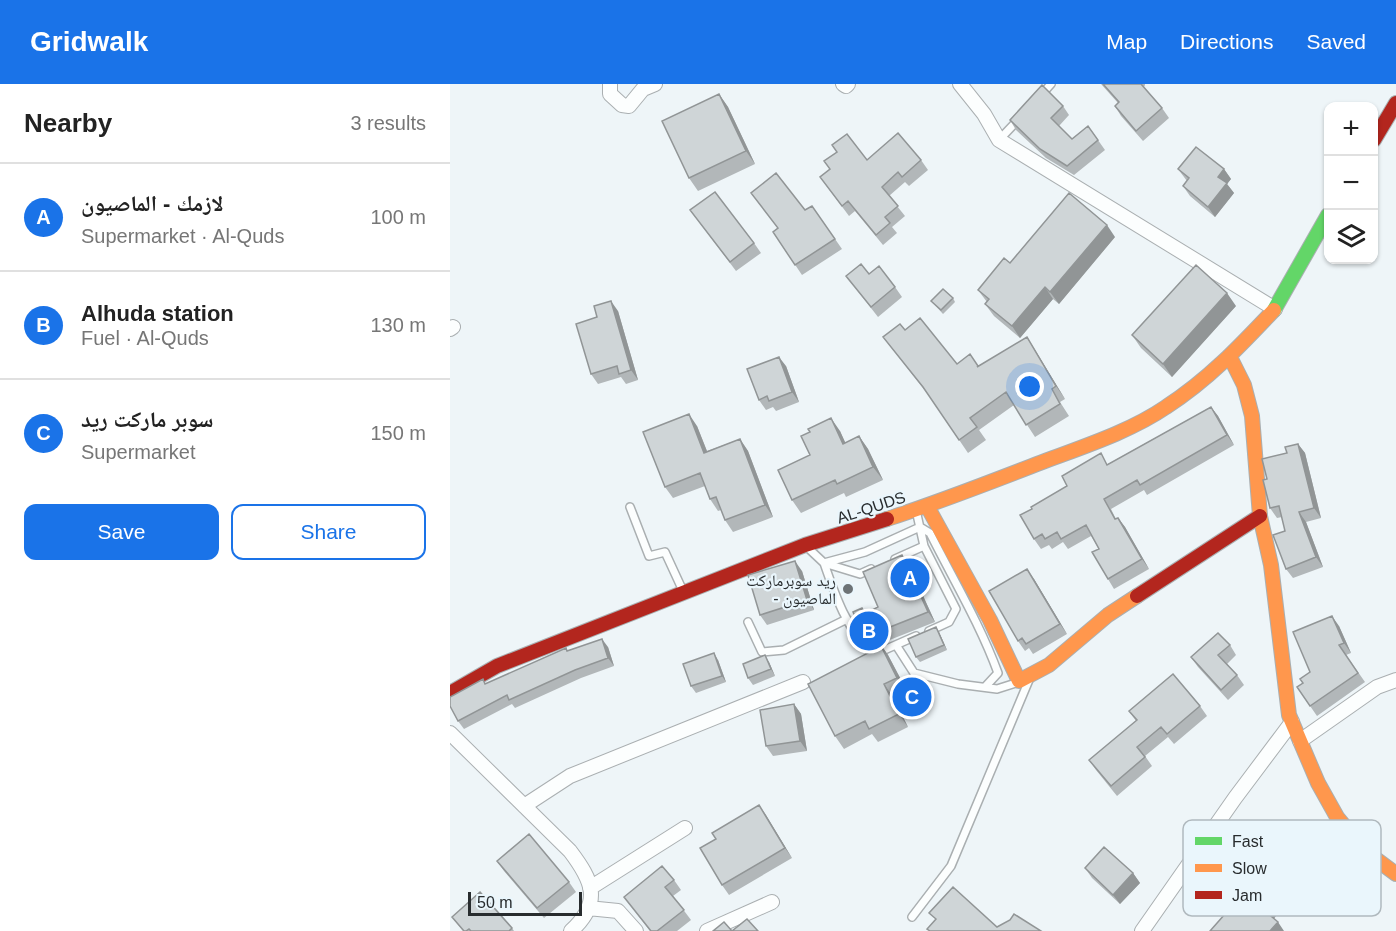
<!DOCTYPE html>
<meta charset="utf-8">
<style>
body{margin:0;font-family:Arial,"Noto Naskh Arabic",sans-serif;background:#f2f2f2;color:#222}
.controls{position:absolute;right:18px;top:18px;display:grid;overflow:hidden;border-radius:12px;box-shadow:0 2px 4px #0004}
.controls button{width:54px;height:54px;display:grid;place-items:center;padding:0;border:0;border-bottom:2px solid #e0e0e0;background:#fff;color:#222;font:30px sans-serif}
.scale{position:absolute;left:18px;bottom:15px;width:114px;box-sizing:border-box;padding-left:6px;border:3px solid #282c2e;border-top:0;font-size:16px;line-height:21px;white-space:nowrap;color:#282c2e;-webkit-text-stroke:4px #eaf6fc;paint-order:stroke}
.you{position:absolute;left:580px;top:303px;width:21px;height:21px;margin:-15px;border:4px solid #fff;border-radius:50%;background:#1a73e8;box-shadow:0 0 0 9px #1a73e833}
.badge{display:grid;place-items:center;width:39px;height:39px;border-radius:50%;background:#1a73e8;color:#fff;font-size:20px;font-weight:700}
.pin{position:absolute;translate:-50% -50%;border:3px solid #fff;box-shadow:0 2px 6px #0006}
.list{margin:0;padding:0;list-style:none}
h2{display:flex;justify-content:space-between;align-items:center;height:78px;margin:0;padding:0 24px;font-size:26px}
h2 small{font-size:20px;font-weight:400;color:#767676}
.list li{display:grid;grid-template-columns:39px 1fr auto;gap:18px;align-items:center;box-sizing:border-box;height:108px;padding:0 24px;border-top:2px solid #e0e0e0}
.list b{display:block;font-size:22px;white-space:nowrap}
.list p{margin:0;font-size:20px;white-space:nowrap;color:#767676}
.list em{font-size:20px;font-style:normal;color:#767676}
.actions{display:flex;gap:12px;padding:18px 24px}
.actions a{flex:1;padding:14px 0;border:2px solid #1a73e8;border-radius:12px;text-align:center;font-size:21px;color:#1a73e8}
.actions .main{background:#1a73e8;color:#fff}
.icon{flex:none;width:33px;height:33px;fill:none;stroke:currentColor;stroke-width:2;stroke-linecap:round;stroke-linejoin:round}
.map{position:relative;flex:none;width:946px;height:847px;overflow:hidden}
header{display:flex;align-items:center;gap:36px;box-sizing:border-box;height:84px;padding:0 30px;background:#1a73e8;color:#fff}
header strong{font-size:28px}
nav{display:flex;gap:33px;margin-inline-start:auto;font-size:21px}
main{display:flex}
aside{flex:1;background:#fff}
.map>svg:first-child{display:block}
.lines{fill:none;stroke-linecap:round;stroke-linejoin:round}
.lane-casing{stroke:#aaafb1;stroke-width:10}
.street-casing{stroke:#aaafb1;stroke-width:16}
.fast-casing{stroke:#aaafb1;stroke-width:16}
.slow-casing{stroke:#aaafb1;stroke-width:16}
.jam-casing{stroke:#aaafb1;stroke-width:16}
.lane{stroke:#fcfefe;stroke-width:7}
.street{stroke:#fcfefe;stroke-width:14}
.fast{stroke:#63d668;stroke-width:14}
.slow{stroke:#ff974d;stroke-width:14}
.jam{stroke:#b3261e;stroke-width:14}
.wall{fill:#b2b7b9}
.shaded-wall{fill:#919596}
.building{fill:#cfd5d7;stroke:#919596;stroke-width:1.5}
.poi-dot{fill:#6d7275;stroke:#eaf6fc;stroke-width:2}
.labels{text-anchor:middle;stroke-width:4.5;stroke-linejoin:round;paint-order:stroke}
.street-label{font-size:16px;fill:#282c2e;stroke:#eaf6fc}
.poi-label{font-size:16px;fill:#282c2e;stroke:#eaf6fc;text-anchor:end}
.key{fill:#eaf6fc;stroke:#b0b9be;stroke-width:1.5}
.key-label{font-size:16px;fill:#282c2e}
</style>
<header>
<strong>Gridwalk</strong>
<nav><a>Map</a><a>Directions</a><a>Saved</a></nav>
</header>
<main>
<aside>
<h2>Nearby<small>3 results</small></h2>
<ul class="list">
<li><span class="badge">A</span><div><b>لازمك - الماصيون</b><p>Supermarket · Al-Quds</p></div><em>100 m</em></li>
<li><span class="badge">B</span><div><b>Alhuda station</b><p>Fuel · Al-Quds</p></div><em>130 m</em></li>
<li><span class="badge">C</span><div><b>سوبر ماركت ريد</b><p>Supermarket</p></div><em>150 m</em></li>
</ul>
<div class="actions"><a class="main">Save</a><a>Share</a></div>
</aside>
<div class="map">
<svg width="946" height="847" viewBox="0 0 946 847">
<rect width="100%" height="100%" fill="#eef5f8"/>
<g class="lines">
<g class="lane-casing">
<path id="lane" d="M592,10L601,0
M549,56L568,36
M180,423L199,472L215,468L233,507
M466,426L474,462L506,525L499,538L479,547
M357,463L374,479L410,490L421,485
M445,475L474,462
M298,538L312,568L334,566L397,535
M466,552L423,571C397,546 385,511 374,479L415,468L470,443L480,449C503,495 530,540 548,589L535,603
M446,561L464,589L508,600L547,605L569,598
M462,833L501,782L579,596"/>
</g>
<g class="street-casing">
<path id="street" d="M160,0V10L172,21L179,22L193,5L205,0
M393,0L396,2L398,0
M510,0L534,30L549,56L825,225
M0,245L3,243
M0,649L120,767C142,796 153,818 121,847
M850,657L927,603L946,596
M74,722L120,692L353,598
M140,804L235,744
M138,824L168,827L186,847
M257,847L322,818
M692,847L785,714L842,638"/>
</g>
<g class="fast-casing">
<path id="fast" d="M824,226L878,131"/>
</g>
<g class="slow-casing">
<path id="slow" d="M780,273L794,301L802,332L810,432L821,481L839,631L868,699L887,733L915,767L946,790
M477,422L540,536L569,597L599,581L658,531L687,512
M437,435C490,418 543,397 595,377C635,362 681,347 716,323C758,296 790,262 824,226"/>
</g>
<g class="jam-casing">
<path id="jam" d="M924,56L946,19
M687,512L810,432
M0,609L47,582L355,461L437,435"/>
</g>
<use href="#lane" class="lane"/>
<use href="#street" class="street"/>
<use href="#fast" class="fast"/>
<use href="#slow" class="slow"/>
<use href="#jam" class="jam"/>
</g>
<path class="wall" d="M651,0H695V1L694,3L712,24L719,34L693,57L671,32L665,22L668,19Z
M269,10L278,23L305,80L248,107L239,94Z
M613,22L619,31L609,42L622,55L638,42L655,66L624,91L596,74L566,46L560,36Z
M417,76H471L478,86L459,102L455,98L439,112L455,132L442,143L447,149L433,161L405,127L399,132L370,93Z
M728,85H774L781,95L777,100L784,109L765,133L740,112L733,102L737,97Z
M301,109L355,126L362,122L392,165L352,191L323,148L328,144Z
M240,126L304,159L311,169L286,187Z
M665,153L609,220L603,215L570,254L544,232L535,220L537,218L528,206L560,179Z
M419,190L445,203L452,213L428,233L396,192Z
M503,214L505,218L493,230L481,217Z
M786,222L722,293L691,264L682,251Z
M168,227L188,296L176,300L171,293L148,300L141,290Z
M455,246L507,280L529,282L577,253L585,266L615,315L610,318L619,332L585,353L564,321L529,346L536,356L518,369L480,313L433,253Z
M336,282L349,318L326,327L323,323L316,326L309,316Z
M761,323L768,332L784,361L697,411L694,406L661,425L666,435L668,434L675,443L699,485L664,505L658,495L649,465L641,452L618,465L613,458L602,465L599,461L591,465L584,455L658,380Z
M247,342L257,367L290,355L298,367L323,433L283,448L275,436L271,426L268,427L260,415L255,402L223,414L215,403Z
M390,347L395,359L409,352L418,365L433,396L396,413L394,409L351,429L342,416Z
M848,360L855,369L871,434L856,438L873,483L843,494L836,485L835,447L832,433L827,434L820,424L817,395L837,369Z
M452,471L459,481L485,538L432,559L433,561H431L438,571L457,607L443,613L458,643L428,658L422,650L394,665L385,652L420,568L421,561L412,549V524L416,529L428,523Z
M352,487L364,526L317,541L310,531Z
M584,495L617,550L583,570L579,564L575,567L568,557Z
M889,542L901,569L896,571L915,598L867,632L847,603L853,599Z
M486,543L489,548L497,566L470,578L466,573Z
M780,561L786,571L777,580L787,591L794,601L778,616L748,583L741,573Z
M158,563L164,582L131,594L65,624L62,620L14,645L8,637L117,567Z
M268,576L276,598L246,609L241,602Z
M319,578L325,592L303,601L298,594Z
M344,620L351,630L357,667L323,672L316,662Z
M750,622L757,632L724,660L718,653L695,672L702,682L667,712L646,686L639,676L686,637L679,627Z
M309,721L342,774L279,811L272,801Z
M876,767L883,776L846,822L839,816L775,830L773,828L803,816L818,798L808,786Z
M47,777L119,798L126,808L94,834L54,787Z
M635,784L683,789L690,799L670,820L642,794Z
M224,796L231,806L223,812L241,836L227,847H200L174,813Z
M2,833L62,844L64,847H13Z"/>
<path class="shaded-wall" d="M269,10L278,23L305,80L296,67Z
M774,85L781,95L777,100L784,109L765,133L758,123L768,93Z
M657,141L665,153L609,220L600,208Z
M595,203L603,215L570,254L562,242Z
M777,209L786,222L722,293L713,280Z
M161,217L168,227L188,296L181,286Z
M577,253L585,266L615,315L606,302Z
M329,273L336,282L349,318L342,308Z
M761,323L768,332L784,361L777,351Z
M239,330L247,342L262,380L254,369Z
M381,334L390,347L402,373L393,360Z
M409,352L418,365L433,396L423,383Z
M290,355L298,367L323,433L315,421Z
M848,360L855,369L871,434L864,424Z
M849,428L856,438L873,483L866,473Z
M668,434L675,443L699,485L692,475Z
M452,471L459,481L485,538L478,528Z
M345,477L352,487L364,526L357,516Z
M577,485L584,495L617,550L610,540Z
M882,532L889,542L901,569L894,559Z
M486,543L489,548L497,566L494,561Z
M152,555L158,563L164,582L158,574Z
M429,558L438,571L457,607L447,594Z
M264,569L268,576L276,598L272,592Z
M315,571L319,578L325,592L321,585Z
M434,600L443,613L458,643L449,630Z
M344,620L351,630L357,667L350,657Z
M309,721L316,731L342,774L335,764Z
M876,767L883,776L846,822L839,812Z
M683,789L690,799L670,820L663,811Z
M832,806L839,816L822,837L815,827Z
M828,838L834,847H820Z"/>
<path class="building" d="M653,0H691L712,24L686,47L665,22L669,18Z
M592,1L613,22L601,34L622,55L638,42L648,56L617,82L590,65L560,36Z
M269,10L296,67L239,94L212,37Z
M448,49L471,76L452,93L448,88L432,103L448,122L435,133L440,139L426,151L398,117L392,122L370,93L380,85L374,77L387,68L382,61L397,50L417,76Z
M746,63L774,85L768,93L777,99L758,123L733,102L739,94L728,85Z
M326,89L355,126L362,122L385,155L345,181L323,148L328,144L301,109Z
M265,108L304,159L280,178L240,126Z
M619,109L657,141L600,208L595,203L562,242L535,220L539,215L528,206L554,174L560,179Z
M411,180L419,190L429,182L445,203L421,223L396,192Z
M746,181L777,209L713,280L682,251Z
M493,205L503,214L491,226L481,217Z
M161,217L181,286L169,290L167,282L141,290L126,240L147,233L144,222Z
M470,234L507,280L520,270L528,282L527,283L577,253L606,302L602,305L610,320L576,341L556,308L520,334L527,343L509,356L473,303L433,253L450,240L455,246Z
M329,273L342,308L319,317L317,312L309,316L297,285Z
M761,323L777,351L690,401L687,396L654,415L665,435L668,434L692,475L658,495L642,468L649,465L636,441L611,455L607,448L595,455L592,450L584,455L570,431L582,425L581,423L617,402L612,392L651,369L657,381Z
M239,330L254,369L290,355L315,421L275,436L266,413L260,415L250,389L215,403L193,348Z
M381,334L393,360L409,352L423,383L387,400L385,396L342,416L328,386L360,371L351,352L360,348L358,345Z
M848,360L864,424L849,428L866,473L836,485L823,451L835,447L829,422L820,424L813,396L817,395L812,375L837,369L835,363Z
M452,471L478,528L425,549L426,551L417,554L412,549L403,528L412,524L415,530L428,523L413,488Z
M345,477L357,516L310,531L298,491Z
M577,485L610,540L576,560L572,554L568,557L539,507Z
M882,532L894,559L889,561L908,589L860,622L847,603L853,599L850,595L860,588L843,548Z
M486,543L494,561L466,573L458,555Z
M768,549L780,561L768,571L787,591L771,606L741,573Z
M152,555L158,574L125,586L59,616L57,611L8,637L0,622V613L33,595L35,600L116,564L117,567Z
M429,558L447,594L434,600L449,630L419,645L415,637L385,652L358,600L420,568L418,562Z
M264,569L272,592L241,602L233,580Z
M315,571L321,585L298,594L293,580Z
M723,590L750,622L717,650L711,643L687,663L695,673L661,702L639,676L687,636L679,627Z
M344,620L350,657L316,662L310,626Z
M309,721L335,764L272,801L250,764L266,755L262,749Z
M845,741L876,767L839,812L832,806L815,827L828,838L820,847H760L775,830L773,828L792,807L803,816L820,796L808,786Z
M79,750L119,798L87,824L47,777Z
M654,763L683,789L663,811L635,784Z
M212,782L224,796L215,803L234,826L207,847H201L174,813Z
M503,803L547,843L560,836L564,830L591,847H480L477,845L486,835L479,829Z
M30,808L62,844L59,847H21L19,845L16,847H14L2,833Z
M297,835L308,847H282Z
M274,838L282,847H263Z"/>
<circle class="poi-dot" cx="398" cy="505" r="6"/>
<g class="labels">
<g class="street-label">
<text transform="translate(421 423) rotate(-18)" y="6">AL-QUDS</text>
</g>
<g class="poi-label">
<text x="386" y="502">ريد سوبرماركت<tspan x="386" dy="18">- الماصيون</tspan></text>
</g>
</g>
<rect x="733" y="736" width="198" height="96" rx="9" class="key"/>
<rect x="745" y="753" width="27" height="8" fill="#63d668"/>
<rect x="745" y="780" width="27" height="8" fill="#ff974d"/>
<rect x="745" y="807" width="27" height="8" fill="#b3261e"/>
<g class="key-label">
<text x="782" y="763">Fast</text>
<text x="782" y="790">Slow</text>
<text x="782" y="817">Jam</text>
</g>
</svg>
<div class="controls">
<button>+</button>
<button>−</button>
<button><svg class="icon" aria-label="layers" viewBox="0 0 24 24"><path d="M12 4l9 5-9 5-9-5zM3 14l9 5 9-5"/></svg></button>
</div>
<div class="scale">50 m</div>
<div class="you"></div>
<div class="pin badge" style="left:460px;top:494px">A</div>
<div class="pin badge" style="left:419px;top:547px">B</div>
<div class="pin badge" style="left:462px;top:613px">C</div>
</div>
</main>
